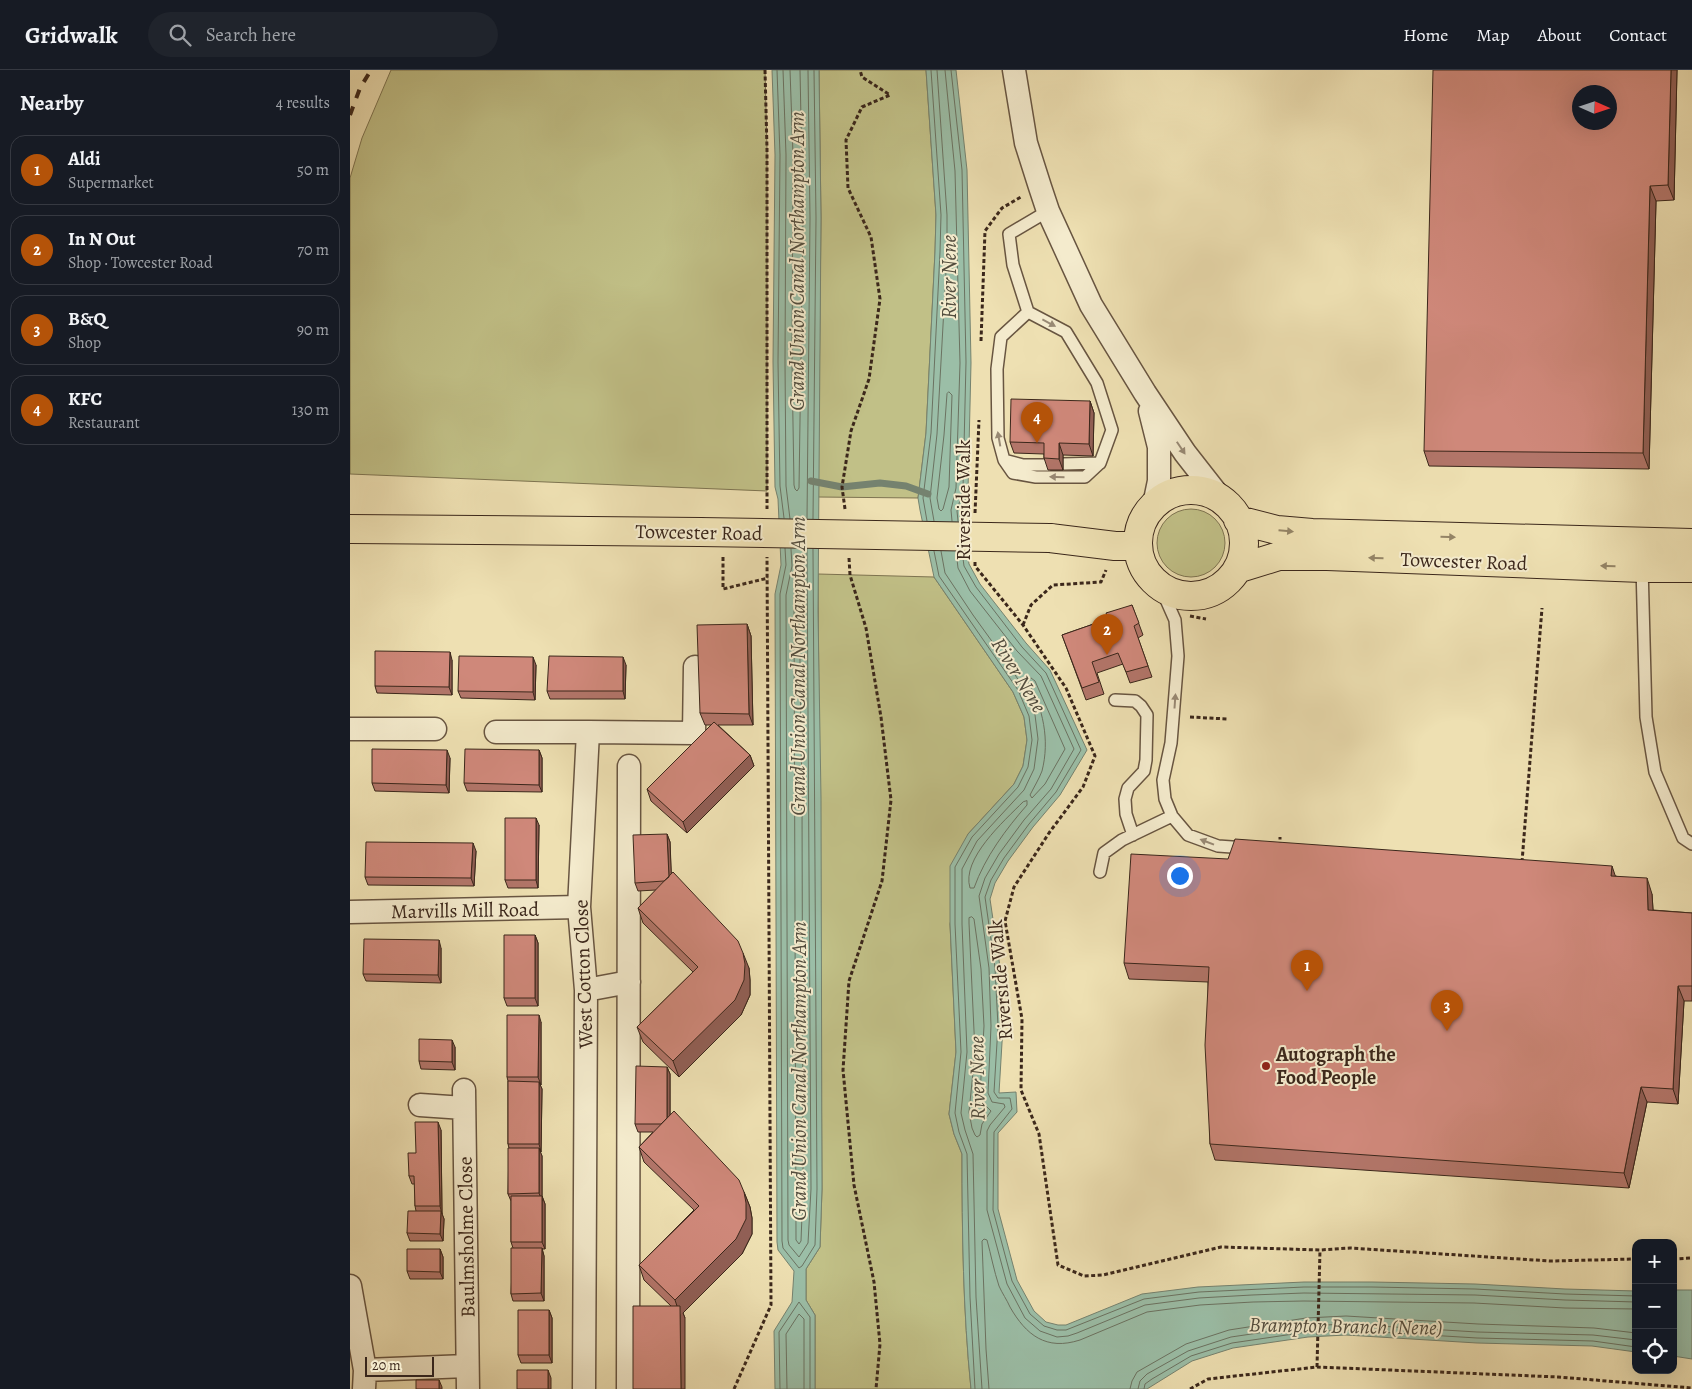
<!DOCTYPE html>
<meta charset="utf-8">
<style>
body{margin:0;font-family:Alegreya,serif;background:#20242c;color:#f1f3f6}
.controls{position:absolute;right:15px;bottom:15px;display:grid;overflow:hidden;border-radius:10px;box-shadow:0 5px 20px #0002}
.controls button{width:45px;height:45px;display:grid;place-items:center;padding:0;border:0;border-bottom:1px solid #363941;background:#171b24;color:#f1f3f6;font:25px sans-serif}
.compass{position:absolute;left:1222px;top:15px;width:45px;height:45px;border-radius:50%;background:#171b24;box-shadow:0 5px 20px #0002;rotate:93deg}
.scale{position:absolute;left:15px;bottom:12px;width:69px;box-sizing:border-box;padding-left:5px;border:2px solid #3b271b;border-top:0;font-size:14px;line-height:18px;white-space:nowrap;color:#3b271b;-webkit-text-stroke:4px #f4ebcd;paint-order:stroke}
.you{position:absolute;left:829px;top:805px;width:18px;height:18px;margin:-12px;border:4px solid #fff;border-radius:50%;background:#1a73e8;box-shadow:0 0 0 8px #1a73e833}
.badge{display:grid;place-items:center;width:32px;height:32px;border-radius:50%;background:#b45309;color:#fff;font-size:16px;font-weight:700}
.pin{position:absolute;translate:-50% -41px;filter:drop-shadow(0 1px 2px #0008)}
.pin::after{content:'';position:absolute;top:26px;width:18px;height:15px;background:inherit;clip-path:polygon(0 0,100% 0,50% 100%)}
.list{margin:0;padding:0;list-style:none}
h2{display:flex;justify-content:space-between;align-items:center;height:65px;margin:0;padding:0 20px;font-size:21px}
h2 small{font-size:16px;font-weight:400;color:#9ea1a6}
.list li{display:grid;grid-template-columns:32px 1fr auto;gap:15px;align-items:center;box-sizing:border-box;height:70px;margin:0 10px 10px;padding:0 10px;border:1px solid #363941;border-radius:15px}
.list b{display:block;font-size:19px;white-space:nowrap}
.list p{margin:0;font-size:16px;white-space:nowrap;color:#9ea1a6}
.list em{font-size:16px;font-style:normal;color:#9ea1a6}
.icon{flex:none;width:28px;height:28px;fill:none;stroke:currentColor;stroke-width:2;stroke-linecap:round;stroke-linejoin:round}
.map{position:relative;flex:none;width:1342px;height:1319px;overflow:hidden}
header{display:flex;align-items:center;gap:30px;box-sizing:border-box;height:70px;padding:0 25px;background:#171b24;border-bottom:1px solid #363941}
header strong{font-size:24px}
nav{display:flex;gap:28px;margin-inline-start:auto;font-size:18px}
.search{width:350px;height:45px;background:#20242c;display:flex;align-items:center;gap:12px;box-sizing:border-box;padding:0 18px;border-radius:28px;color:#9ea1a6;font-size:19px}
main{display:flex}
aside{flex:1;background:#171b24}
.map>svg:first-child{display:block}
.green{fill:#c1c087;stroke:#7e7451}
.water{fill:#9bbea7;stroke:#75826f}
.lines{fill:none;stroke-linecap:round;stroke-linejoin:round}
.shore{stroke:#6b7261;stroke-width:1}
.stream{stroke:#75826f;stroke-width:7}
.lane-casing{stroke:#685541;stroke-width:14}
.street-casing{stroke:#685541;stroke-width:25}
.primary-casing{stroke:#3b271b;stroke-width:30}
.path{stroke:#3b271b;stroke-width:3;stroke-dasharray:4 2.5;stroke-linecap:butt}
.lane{stroke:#f4ebcd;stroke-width:11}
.street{stroke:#f4ebcd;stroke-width:22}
.primary{stroke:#eee0b2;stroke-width:28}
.rail{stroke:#3b271b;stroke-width:4;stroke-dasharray:9 9;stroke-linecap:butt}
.primary-bridge-casing{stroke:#3b271b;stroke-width:30;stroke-linecap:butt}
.primary-bridge{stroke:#eee0b2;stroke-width:28}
.wall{fill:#b27569;stroke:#3b271b}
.shaded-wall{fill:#915f55;stroke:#3b271b}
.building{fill:#cf887a;stroke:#3b271b;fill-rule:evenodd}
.oneway{fill:#988974}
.oneway2{fill:#948466}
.poi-dot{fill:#8f2418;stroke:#f4ebcd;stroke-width:2}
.labels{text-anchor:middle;stroke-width:4;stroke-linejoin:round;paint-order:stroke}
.street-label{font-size:20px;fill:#3b271b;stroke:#f4ebcd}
.poi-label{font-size:20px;font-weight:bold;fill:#3b271b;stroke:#f4ebcd;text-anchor:start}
.water-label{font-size:21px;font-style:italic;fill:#534d3e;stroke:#f4ebcd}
</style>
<header>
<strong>Gridwalk</strong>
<div class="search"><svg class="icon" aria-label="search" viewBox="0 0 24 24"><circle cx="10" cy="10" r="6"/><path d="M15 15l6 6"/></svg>Search here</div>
<nav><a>Home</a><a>Map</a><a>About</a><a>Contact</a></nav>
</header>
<main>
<aside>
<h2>Nearby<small>4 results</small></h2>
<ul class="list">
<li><span class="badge">1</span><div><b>Aldi</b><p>Supermarket</p></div><em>50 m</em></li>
<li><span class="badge">2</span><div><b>In N Out</b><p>Shop · Towcester Road</p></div><em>70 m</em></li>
<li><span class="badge">3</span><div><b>B&amp;Q</b><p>Shop</p></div><em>90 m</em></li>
<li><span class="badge">4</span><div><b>KFC</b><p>Restaurant</p></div><em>130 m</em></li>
</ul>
</aside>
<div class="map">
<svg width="1342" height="1319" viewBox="0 0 1342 1319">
<rect width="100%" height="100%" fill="#eee0b2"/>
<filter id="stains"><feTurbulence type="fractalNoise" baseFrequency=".004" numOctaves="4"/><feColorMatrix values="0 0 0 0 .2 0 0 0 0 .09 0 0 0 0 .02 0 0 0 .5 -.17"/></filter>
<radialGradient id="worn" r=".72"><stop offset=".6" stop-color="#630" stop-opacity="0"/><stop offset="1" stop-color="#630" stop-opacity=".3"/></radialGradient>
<path class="green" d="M41,0H415L417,79V421L0,404V108L12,68Z
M469,0H576L586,145L585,182L576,363L568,428L468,427L471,148Z
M807 473a34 34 0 1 1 68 0a34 34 0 1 1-68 0Z
M468,504L584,507L663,622L674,647L677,670L673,696L664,714L618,764L600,854L606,982L599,1044L604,1064L612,1084C612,1162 613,1241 621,1319H465V1245L456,1230V1199L470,1177L472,1119Z"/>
<path class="water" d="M422,0H469L471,148L468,541L471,728L472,1119L470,1177L456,1199V1230L465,1245V1319H425L424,1261L442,1232L444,1201L428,1180L427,1172L425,524L431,495L428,429L425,417L423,292L425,85Z
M576,0H606L617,100L621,293L618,420L612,441L619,494L630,514L676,573L700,600L737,680L710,725L683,757L658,791L645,813L640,829L650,897L653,956L649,1023L666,1022L667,1042L648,1063V1139L667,1210L684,1241L696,1252L708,1255H716L792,1224L848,1217L954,1212H1022L1125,1214L1215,1219L1286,1221V1282L1242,1276L1127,1273L996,1265L958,1267L883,1278L842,1291L797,1319H621C613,1241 612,1162 612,1084L604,1064L599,1044L606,982L600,854V796L618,764L664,714L673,696L677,670L674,647L663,622L584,507L570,440L568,428L576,363L585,182L586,145Z
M1323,1220H1342V1289L1323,1286Z"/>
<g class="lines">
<path class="shore" d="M427,0L430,85L428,292L430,416L434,448
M433,0L436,85L435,292L436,416L440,449
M440,0L443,85L442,292L444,415L445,419L447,421L449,418L453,148L450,0
M595,0L605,101L610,293L606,418L601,440L602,451
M601,0L612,100L616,292L613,419L607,441L608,451
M599,322L602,325L599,417L593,439L591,441L589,439L587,428L594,365L597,324Z
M457,449L460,148L458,0
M463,449L466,148L464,0
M577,451L573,428L581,363L590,182L591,145L581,0
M584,451L580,428L587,364L597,183V145L587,0
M435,478L436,495L430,524L432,1171L433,1178L449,1198L452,1196L465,1175L467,1119L463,479
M441,479L442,496L436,525L438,1170L439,1175L449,1187L458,1173L461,1119L457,479
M584,481L589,506L668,620L679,646L682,670L678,697L668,717L622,767L605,797V854L611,982L605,1043L609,1062L617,1084L620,1227L625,1319
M591,481L595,503L623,545L654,588L673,617L685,645L688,669L684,699L674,720L627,771L612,799V854L617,982L611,1043L615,1060L623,1084L626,1227L632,1319
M606,481L608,498L620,521L667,581L691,606L724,679L701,719L674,750L649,784L635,808L629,826L639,898L641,956L638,1023L642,1032L654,1034L655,1037L640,1055L637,1061V1140L657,1214L675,1248L690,1261L707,1267L718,1266L727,1263L795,1235L849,1228L902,1225L954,1223L1125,1225L1215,1230L1286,1232
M612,481L614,496L626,517L672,577L696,603L731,680L706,722L679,754L654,788L641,810L635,827L645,898L648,956L644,1022L648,1028H660L662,1039L644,1062L643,1140L662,1211L680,1244L694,1256L707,1260H716L794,1229L849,1222L954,1217H1022L1125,1219L1215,1224L1286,1226
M447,521L449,524L452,728L453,1119L451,1171L449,1174L446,1170L444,526L445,522Z
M681,608L685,611L715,679L695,714L682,728L680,725C684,717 689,709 692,701C700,670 693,638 678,611Z
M677,731V735C656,759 635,787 624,818H620C611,789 654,751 673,732Z
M622,847L624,849L631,899L634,956L630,1024L633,1033L641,1041L632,1054L630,1065L627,1067L625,1065L622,1058L619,1042L625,982L619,853V848Z
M430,1319L429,1262L449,1232L460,1247V1319
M437,1319L436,1264L449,1244L454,1249V1319
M639,1319L636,1279L632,1171L634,1169L637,1170C641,1185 644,1201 649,1216C652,1223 657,1230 660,1237C676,1265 696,1281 730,1270L797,1242L850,1235L903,1232L954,1231L1124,1233L1215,1238L1286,1239
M780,1319L782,1311L787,1302L836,1274L879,1260L956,1248L996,1246L1128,1254L1244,1258L1286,1263
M788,1319L790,1311L797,1304L838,1281L881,1267L956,1256L996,1254L1127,1262L1243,1265L1286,1270
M794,1319L795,1314L802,1309L841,1286L882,1273L957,1262L996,1260L1127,1268L1243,1271L1286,1277"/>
<path class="stream" d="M461,411L492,417L530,413L556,416L578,424"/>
<g class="lane-casing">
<path id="lane" d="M678,242L663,195L659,164L698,141
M654,390L663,403L686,407H735L750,393
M698,395H673L654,390L648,368L647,299L651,267L678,242L716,262L747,313L762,360L750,393L713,394
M1292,496L1296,647L1305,702L1333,768L1342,774
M810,516L825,550L828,586L821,673L813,710L815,729L822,746L838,765L868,776L896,778
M765,630L785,631L791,636L797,645L796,690L794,701L778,718L775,729L776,744L783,765
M750,802L754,783L772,770L822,746"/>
</g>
<g class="street-casing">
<path id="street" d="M664,0L676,73L690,117L698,141L741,235L795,323L835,383L871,429
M800,341L809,377V411L804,435
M0,659H85
M146,662H238
M0,842L229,837
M236,920L279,912
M114,1020L118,1319
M70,1035L114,1038
M0,1216L15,1300L14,1319
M15,1300L117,1296
M234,1319L236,920L229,837L238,662L344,663L345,597
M278,1319L279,696"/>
</g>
<g class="primary-casing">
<path id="primary" d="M788 473a53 53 0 1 1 106 0a53 53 0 1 1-106 0Z
M888,450L927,460L962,463L1342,473
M0,459L350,462
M700,468L765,476H788
M887,499L929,486H977L1292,498H1342"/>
</g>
<path class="path" d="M415,0L417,79V439
M631,271L635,161L652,138L671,127
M495,439L492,417L501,361L519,309L530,229L521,167L498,118L496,70L512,37L540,25L512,7L510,0
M625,443L629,350
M373,487V519L418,508
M499,488L500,505L516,558L531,647L541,730L532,811L499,911L493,1000L504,1115L524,1212L530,1274L526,1319
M625,492V496L673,555L716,618L745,686L733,717L699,763L664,817L655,851L672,949L671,1020L689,1064L708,1195L734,1206L753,1205L871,1177L970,1180L1000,1178L1200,1191L1286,1189
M840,546L856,549
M673,555L681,535L703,515L751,512L756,500
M840,647L877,649
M930,776V767
M1172,792L1192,538
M1323,1189L1342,1188
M967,1297L970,1180
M384,1319L421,1235L417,487
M840,1319L858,1309L967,1297L1208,1307L1342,1318"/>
<use href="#lane" class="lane"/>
<use href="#street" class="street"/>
<use href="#primary" class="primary"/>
<path class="rail" d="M0,45L10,18L21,0"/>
<g class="primary-bridge-casing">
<path id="primary-bridge" d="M350,462L700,468"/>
</g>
<use href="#primary-bridge" class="primary-bridge"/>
</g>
<path class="wall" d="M1327,0L1324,130L1306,131L1299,399L1079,396L1074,381Z
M740,331L744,343L743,386L713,385V400H698L694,388V384L664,383L660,372Z
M782,535L793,565L788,568L802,607L780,613L773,594L747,603L754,624L736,630L712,565L758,549Z
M397,554L401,566L403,655H368L400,685L404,696L337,763L301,731L297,719L361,655H355L350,643Z
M102,590V625L27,623L25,616Z
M186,595L185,630L111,628L108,621Z
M276,595L275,629H200L197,621Z
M189,680L192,688V722L117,721L114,713Z
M100,688L99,723L25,721L22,713Z
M189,755L188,818H158L155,810Z
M317,764L320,772L321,804L399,898L400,910V925L391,945L329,1007L293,972L287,957L343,902L293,853L288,838L306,820L288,821L285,813Z
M126,781L124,816L18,815L15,807Z
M878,789L1266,806L1302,824L1303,840L1342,843V931H1334L1328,1034L1297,1032L1279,1118L865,1090L860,1074L858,912L779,909L774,893Z
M185,865L188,873V936H157L154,928Z
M91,878V913L16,911L13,904Z
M191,952V1015H190L192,1019L191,1082H190L192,1086V1126L195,1134V1179H192L194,1186V1231H163L161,1224L163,1178L161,1172V1131L158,1124L159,1078L158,1074V1011L157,1007Z
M105,977V1000L71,999L69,991Z
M317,997L320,1004V1045L394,1122L400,1137L402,1148V1164L392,1184L333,1243L335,1248L321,1236L294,1210L289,1195L344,1140L294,1092L289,1077L303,1062H288L285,1054Z
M91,1060L92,1144L94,1149L93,1171H60L57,1163L66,1141L65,1136V1114H62L59,1106L66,1083Z
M90,1179L93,1187V1209H60L57,1201Z
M199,1240L202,1248V1293H171L168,1285Z"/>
<path class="shaded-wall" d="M1321,0H1327L1324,130L1318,115Z
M1300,116L1306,131L1299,399L1293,383Z
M740,331L744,343L743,386L739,374Z
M709,373L713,385V400L709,389Z
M397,554L401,566L403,655L399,644Z
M100,582L102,590V625L99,617Z
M183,587L186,595L185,630L183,622Z
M273,587L276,595L275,629L273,621Z
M97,680L100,688L99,723L96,715Z
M189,680L192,688V722L189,715Z
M400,685L404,696L337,763L333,752Z
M186,748L189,755L188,818L186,810Z
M317,764L320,772L322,819L319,811Z
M123,773L126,781L124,816L121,808Z
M1262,796L1267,811L1261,806Z
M1297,808L1302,824L1304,855L1298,840Z
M185,865L188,873V936L185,928Z
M89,870L91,878V913L88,905Z
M393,883L399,898L400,910V925L391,945L329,1007L323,991Z
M1328,916L1334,931L1328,1034L1323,1019Z
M189,945L191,952V1015L188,1007Z
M102,970L105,977V1000L102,992Z
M317,997L320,1004V1062L317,1054Z
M189,1012L192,1019L191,1082L189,1074Z
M1291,1017L1297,1032L1279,1118L1274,1103Z
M88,1052L91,1060L92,1144L90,1136Z
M189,1078L192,1086V1131L189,1123Z
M394,1122L400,1137L402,1148V1164L392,1184L333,1243L335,1248V1319H331L330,1245L325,1230Z
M192,1126L195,1134V1179L192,1172Z
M91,1141L94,1149L93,1171L90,1164Z
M192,1178L194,1186V1231L191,1223Z
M90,1179L93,1187V1209L90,1202Z
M199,1240L202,1248V1293L199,1285Z
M198,1300L201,1308V1319H198Z
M89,1310L92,1317V1319H89Z"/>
<path class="building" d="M1083,0H1321L1318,115L1300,116L1293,383L1074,381ZM1230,22H1260V52H1230Z
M661,329L740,331L739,374L709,373V389L694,388V373L660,372Z
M782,535L789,553L784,556L798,596L776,602L768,583L742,592L749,612L732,618L712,565L758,549L756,543Z
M397,554L399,644L350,643L347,555Z
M25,581L100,582L99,617L25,616Z
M109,586L183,587V622L108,621Z
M199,586L273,587V621H197Z
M364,652L400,685L333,752L297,719Z
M22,679L97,680L96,715L22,713Z
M115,679L189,680V715L114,713Z
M155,748H186V810H155Z
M317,764L319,807L314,811L285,813L283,765Z
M885,769L1262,796L1261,806L1297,808L1298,840L1342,843V916H1328L1323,1019L1291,1017L1274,1103L860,1074L855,975L859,897L774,893L781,784L878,789Z
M16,772L123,773L121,808L15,807Z
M323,802L388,871L393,883L395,894L394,910L385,930L323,991L287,957L348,897L288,838Z
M154,865H185V928H154Z
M14,869L89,870L88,905L13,904Z
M157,945H189L188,1007H157Z
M69,969L102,970V992L69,991Z
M286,996L317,997V1048L311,1054H285Z
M158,1011L189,1012V1074H158Z
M324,1041L389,1110L394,1122L396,1133V1149L386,1169L325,1230L289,1195L349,1136L289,1077Z
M65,1052H88L90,1136H65L64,1106H59L58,1083H66Z
M158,1078H189V1123L158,1124Z
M161,1126H192V1172H161Z
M58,1141H91L90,1164L57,1163Z
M161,1178H192L191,1223L161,1224Z
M57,1179H90V1202L57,1201Z
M283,1236H330L331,1319H283Z
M168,1240H199V1285H168Z
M167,1300H198V1319H167Z
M66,1310H89V1319H66Z"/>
<defs><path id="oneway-solid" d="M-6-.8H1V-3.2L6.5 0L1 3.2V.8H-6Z" transform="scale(1.25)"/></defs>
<g class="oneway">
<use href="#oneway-solid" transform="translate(699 253) rotate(28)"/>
<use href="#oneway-solid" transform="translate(649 369) rotate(-100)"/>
<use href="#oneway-solid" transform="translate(831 378) rotate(56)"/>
<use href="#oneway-solid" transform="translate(707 407) rotate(-179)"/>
<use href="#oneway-solid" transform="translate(825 631) rotate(-86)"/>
<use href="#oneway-solid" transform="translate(857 772) rotate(-159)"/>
</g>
<g class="oneway2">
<use href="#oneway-solid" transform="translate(936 461) rotate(5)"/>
<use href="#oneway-solid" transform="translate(1098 467) rotate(2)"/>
<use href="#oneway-solid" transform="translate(1026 488) rotate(-178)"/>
<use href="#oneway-solid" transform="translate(1258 496) rotate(-178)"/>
</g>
<circle class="poi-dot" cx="916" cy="996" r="5"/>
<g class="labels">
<g class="street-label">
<text transform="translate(613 430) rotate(-90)" y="7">Riverside Walk</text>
<text transform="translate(349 462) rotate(1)" y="7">Towcester Road</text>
<text transform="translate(1114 491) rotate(2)" y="7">Towcester Road</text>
<text transform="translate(115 840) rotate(-1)" y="7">Marvills Mill Road</text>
<text transform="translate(233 904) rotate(-92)" y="7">West Cotton Close</text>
<text transform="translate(650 910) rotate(-95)" y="7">Riverside Walk</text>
<text transform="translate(116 1167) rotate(-91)" y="7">Baulmsholme Close</text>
</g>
<g class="poi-label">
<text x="926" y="991">Autograph the<tspan x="926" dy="23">Food People</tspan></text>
</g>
<g class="water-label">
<text transform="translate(447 191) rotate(-90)" y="7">Grand Union Canal Northampton Arm</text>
<text transform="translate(599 207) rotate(-90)" y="7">River Nene</text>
<text transform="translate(448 596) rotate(-90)" y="7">Grand Union Canal Northampton Arm</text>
<text transform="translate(669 605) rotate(58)" y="7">River Nene</text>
<text transform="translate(449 1001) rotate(-90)" y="7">Grand Union Canal Northampton Arm</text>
<text transform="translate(627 1008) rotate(-91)" y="7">River Nene</text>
<text transform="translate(996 1256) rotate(1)" y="7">Brampton Branch (Nene)</text>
</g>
</g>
<rect width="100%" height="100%" filter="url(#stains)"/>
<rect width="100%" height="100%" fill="url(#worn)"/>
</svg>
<div class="controls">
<button>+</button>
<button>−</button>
<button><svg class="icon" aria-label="locate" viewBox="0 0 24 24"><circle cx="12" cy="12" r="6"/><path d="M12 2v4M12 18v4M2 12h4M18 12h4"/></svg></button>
</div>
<svg class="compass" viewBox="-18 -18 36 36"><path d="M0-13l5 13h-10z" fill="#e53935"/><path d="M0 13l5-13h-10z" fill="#9ea1a6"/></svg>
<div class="scale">20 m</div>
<div class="you"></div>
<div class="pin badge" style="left:957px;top:921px">1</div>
<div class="pin badge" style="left:757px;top:585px">2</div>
<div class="pin badge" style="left:1097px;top:961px">3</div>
<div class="pin badge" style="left:687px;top:373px">4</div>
</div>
</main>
